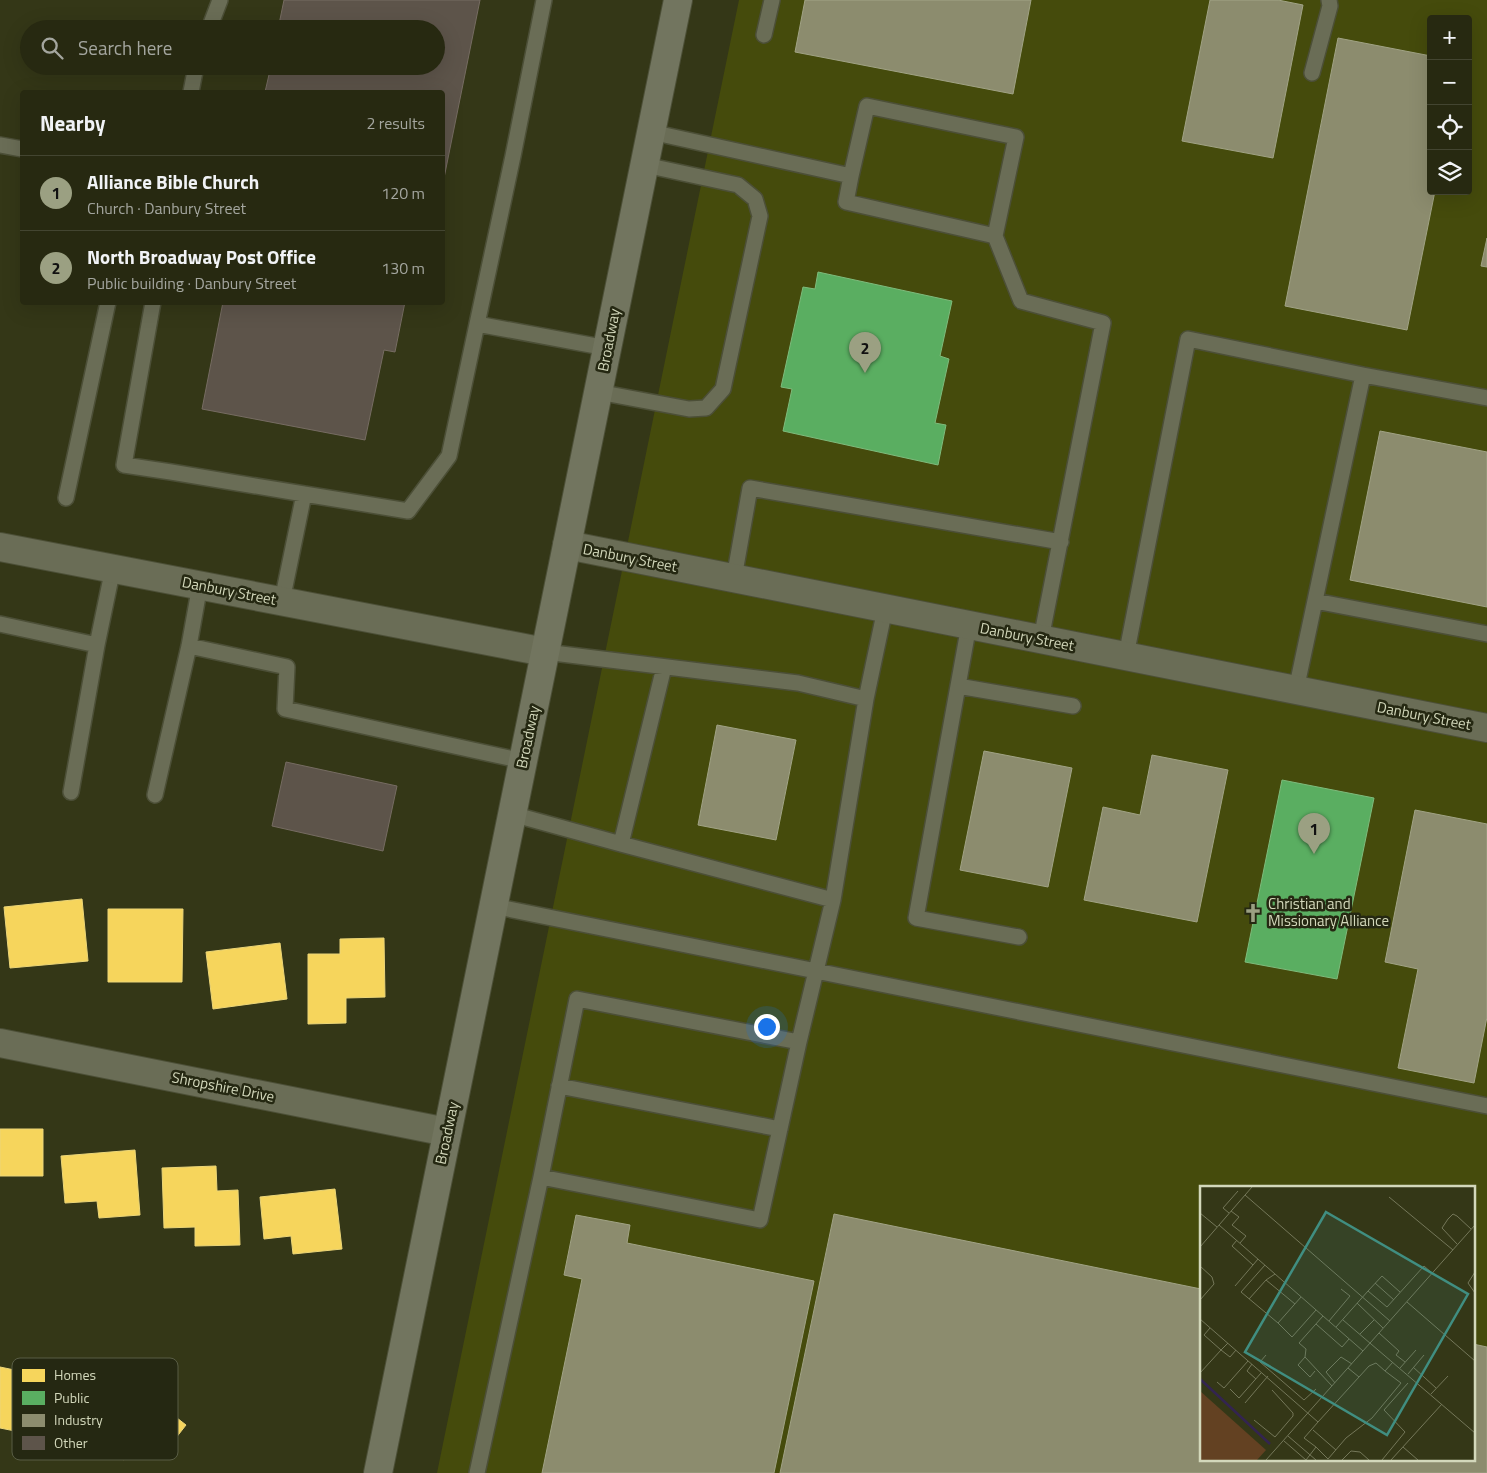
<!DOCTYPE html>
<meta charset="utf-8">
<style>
body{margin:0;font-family:"Titillium Web",sans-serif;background:#2f311a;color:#f1f3f6}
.controls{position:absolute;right:15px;top:15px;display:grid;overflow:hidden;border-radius:5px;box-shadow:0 5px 20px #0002}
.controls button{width:45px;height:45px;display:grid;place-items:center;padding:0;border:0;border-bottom:1px solid #434531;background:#272911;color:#f1f3f6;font:25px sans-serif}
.you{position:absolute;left:766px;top:1026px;width:18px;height:18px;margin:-12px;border:4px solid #fff;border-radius:50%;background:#1a73e8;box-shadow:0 0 0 8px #1a73e833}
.badge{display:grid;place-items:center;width:32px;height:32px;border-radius:50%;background:#9ba082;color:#111;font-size:16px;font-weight:700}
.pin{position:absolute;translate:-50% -41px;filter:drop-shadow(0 1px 2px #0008)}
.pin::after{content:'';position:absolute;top:26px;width:18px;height:15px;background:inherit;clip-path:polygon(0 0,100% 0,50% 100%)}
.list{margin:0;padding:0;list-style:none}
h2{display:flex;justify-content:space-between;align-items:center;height:65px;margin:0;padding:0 20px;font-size:21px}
h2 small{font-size:16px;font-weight:400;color:#a4a69f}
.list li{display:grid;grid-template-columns:32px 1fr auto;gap:15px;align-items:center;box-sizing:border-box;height:75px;padding:0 20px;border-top:1px solid #434531}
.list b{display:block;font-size:19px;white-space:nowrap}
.list p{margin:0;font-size:16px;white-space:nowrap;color:#a4a69f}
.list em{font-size:16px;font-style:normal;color:#a4a69f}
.icon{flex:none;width:28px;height:28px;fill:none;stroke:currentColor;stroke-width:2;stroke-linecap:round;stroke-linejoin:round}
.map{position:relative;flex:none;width:1487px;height:1473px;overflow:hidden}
.search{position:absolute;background:#272911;box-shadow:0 5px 20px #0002;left:20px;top:20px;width:425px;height:55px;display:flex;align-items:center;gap:12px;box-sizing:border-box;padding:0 18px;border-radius:28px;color:#a4a69f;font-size:19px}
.panel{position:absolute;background:#272911;box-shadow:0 5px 20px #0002;left:20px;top:90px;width:425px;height:215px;border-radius:5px}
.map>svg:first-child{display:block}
.built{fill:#454b0c;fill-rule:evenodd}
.homes{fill:#f6d55c;stroke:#ecd678}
.public{fill:#5aae61;stroke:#7ebb7c}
.industry{fill:#8c8c6e;stroke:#a1a385}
.building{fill:#5d544a;stroke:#766c62}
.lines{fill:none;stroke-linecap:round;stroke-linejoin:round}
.service-casing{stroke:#4c4f37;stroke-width:18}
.minor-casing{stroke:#4c4f37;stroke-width:30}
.tertiary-casing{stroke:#4c4f37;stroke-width:30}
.secondary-casing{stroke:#4c4f37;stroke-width:30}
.service{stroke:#6a6d56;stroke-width:15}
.minor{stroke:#6a6d56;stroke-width:28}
.tertiary{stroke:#6a6d56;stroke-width:28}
.secondary{stroke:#72755f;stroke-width:28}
.labels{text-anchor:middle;stroke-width:5;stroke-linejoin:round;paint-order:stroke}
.street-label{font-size:15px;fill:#d3d8bb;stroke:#252812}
.poi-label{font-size:15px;fill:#d3d8bb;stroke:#252812;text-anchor:start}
.inset-river{fill:none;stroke:#332450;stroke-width:2.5}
.inset-road{fill:none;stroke:#747759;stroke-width:1}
.view{fill:#408e81;fill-opacity:0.15;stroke:#408e81;stroke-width:2.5}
.inset-edge{fill:none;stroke:#d3d8bb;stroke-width:2.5}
.key{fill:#252812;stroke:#595d45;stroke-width:1}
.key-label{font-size:14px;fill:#d3d8bb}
</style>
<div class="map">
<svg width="1487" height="1473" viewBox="0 0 1487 1473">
<rect width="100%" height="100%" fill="#343717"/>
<path class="built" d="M739,0H1487V1473H437ZM1431,19H1468V191H1431ZM1201,1187H1473V1459H1201Z"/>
<path class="homes" d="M82,899L88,961L10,968L4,907Z
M108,909H183L182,982H108Z
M384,938L385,997L346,998V1023L308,1024V954H340V939Z
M280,943L287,999L213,1009L206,952Z
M0,1129H43V1176H0Z
M135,1150L140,1215L99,1218L97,1201L65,1203L61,1156Z
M216,1166L217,1191L238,1190L240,1245L195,1246V1227L164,1228L162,1168Z
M335,1189L342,1249L293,1254L291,1236L264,1239L260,1197Z
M0,1367L58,1379L45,1437L0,1428Z
M122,1375L186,1425L161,1457L139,1440L124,1460L82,1427Z"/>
<path class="public" d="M818,272L952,301L940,356L949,359L935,423L946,425L938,465L783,431L792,389L781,387L803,287L815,289Z
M1282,780L1374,798L1337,979L1245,962Z"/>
<path class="industry" d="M805,0H1031L1013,94L795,52Z
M1210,0H1278L1303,5L1273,158L1182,141Z
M1338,38L1431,56V191H1435L1407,330L1285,306Z
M1487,238V267L1481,266Z
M1380,431L1487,452V607L1350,580Z
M717,725L796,740L776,840L698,825Z
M984,751L1072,768L1048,887L960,870Z
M1152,755L1228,770L1197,922L1084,900L1103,807L1140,815Z
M1415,810L1487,824V1017L1474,1083L1398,1068L1418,969L1385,962Z
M834,1214L1201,1289V1459H1473V1344L1487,1347V1473H780Z
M576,1215L630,1225L627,1243L814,1281L774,1473H542L582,1279L564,1275Z"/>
<path class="building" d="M284,0H480L442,188V92H265L271,66H436V29H278Z
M223,302H405L395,352L384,350L365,440L202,409Z
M286,762L397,786L383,851L272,826Z"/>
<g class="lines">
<g class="service-casing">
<path id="service" d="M544,0L513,156L477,324L607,348
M209,29L220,0
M764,35L772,0
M1312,73L1330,6L1329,0
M191,92L196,66
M651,132L851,176L846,202L995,236
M0,145L22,149
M851,176L867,106L1016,137L995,236L1021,301L1103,323L1041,639
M153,302L124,465L171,472L304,494
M598,392L689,409L706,408L723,389L760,216L755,199L738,185L645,165
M66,498L108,302
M734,578L750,488L1061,542
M282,601L304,494L408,511L449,456L477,324
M1315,601L1487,634
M0,624L97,645
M969,625L916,918L1019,937
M189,646L287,667L285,709L523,761
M545,652L798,683L866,699
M1126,656L1188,339L1363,375
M958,686L1073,706
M1296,690L1363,375L1487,398
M71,792L97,645L113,568
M155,795L189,646L200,585
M512,814L621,844L833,900
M621,844L664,667
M493,906L1487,1106
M799,1042L833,900L866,699L885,609
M559,1086L780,1129
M477,1473L541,1177L577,999L799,1042L760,1220L541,1177"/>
</g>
<g class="minor-casing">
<path id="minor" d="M567,545L1487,728
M0,1043L447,1132"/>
</g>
<g class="tertiary-casing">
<path id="tertiary" d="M0,547L545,652"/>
</g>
<g class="secondary-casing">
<path id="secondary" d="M378,1473L678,0"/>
</g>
<use href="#service" class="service"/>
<use href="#minor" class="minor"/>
<use href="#tertiary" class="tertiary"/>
<use href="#secondary" class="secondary"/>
</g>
<defs>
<g id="church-bare" transform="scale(1.5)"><path d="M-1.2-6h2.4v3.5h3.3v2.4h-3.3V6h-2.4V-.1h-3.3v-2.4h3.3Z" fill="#9ba082" stroke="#252812" stroke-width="2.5" paint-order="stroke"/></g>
</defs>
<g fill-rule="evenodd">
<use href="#church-bare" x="1253" y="913"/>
</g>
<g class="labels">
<g class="street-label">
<text transform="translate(609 340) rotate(-79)" y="5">Broadway</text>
<text transform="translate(630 558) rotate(11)" y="5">Danbury Street</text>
<text transform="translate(229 591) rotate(11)" y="5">Danbury Street</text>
<text transform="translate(1027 637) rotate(11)" y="5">Danbury Street</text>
<text transform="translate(1424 716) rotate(11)" y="5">Danbury Street</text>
<text transform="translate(528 737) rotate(-78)" y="5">Broadway</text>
<text transform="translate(223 1087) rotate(11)" y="5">Shropshire Drive</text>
<text transform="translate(447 1133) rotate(-78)" y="5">Broadway</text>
</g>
<g class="poi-label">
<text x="1268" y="909">Christian and<tspan x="1268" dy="17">Missionary Alliance</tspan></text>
</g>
</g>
<g transform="translate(1200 1186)">
<rect width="275" height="275" fill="#343717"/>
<path d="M0,205L66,264L57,274H0Z" fill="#634122"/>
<path class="inset-river" d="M0,193L70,258"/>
<path class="inset-road" d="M45,9L190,135M189,11L253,64M31,25L39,31L32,39L46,50L40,57M0,27L17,41M29,27L23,22L38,5M19,39L163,165M37,54L32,60L53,79L58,73M257,58L242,42L248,33L253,28L257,30L271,43M0,61L52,1M65,79L41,106L78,137L101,111M0,80L12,91L14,98L0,114M275,86L268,97L275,107M75,88L66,94L95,118M175,97L194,114M35,100L53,79M200,106L182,90L168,105L187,121L224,80L232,87M49,113L66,94M207,116L275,175M157,117L183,142M0,133L118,236L104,252L116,261L106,274L84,255M143,134L275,247M129,135L150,110L141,103M78,137L92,151L116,124M116,138L142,161L149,153M136,141L168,105M10,142L4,149L21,164L28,157M179,147L199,165L196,169L205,176M160,148L174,134M66,169L60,176L104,214L116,203M105,171L132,200M52,178L47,185L56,193M213,181L236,202M200,182L216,164M115,185L110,191L98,179L105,171L106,163L99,157L123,130M0,187L21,164L30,171L36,164M208,188L224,169M159,191L169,180L176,177L185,185L193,176M17,196L24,202L48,175M135,197L126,186L141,171L152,178M30,203L39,212L61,187M231,208L248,190M45,217L68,190M54,234L75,251L93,230V227L72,204M118,236L159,191L148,182M113,244L136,264M88,250L116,274M116,261L128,273L146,252L172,232L201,197L185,185M203,261L218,274M66,274L275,39M142,274L151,265L160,266L169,274M182,274L205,246L184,224L208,197M191,274L242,218"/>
<path class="view" d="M126,26L268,108L187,249L45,166Z"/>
<rect width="275" height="275" class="inset-edge"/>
</g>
<rect x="12" y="1358" width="166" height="102" rx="8" class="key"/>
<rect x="22" y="1369" width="23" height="13" fill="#f6d55c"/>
<rect x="22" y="1391" width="23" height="14" fill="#5aae61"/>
<rect x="22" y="1414" width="23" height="13" fill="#8c8c6e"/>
<rect x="22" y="1436" width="23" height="14" fill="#5d544a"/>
<g class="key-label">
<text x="54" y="1380">Homes</text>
<text x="54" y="1403">Public</text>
<text x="54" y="1425">Industry</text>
<text x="54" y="1448">Other</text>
</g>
</svg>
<div class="controls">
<button>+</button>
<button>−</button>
<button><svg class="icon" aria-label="locate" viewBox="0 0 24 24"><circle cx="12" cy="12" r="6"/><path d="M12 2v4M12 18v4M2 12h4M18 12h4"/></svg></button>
<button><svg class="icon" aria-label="layers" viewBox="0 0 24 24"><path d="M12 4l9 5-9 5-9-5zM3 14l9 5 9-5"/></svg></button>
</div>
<div class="you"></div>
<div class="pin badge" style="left:1314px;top:854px">1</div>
<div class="pin badge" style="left:865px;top:373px">2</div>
<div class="search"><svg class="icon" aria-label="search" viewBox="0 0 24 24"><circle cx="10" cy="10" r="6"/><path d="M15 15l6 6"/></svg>Search here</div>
<section class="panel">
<h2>Nearby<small>2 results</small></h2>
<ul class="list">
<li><span class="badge">1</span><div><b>Alliance Bible Church</b><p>Church · Danbury Street</p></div><em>120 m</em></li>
<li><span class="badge">2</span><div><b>North Broadway Post Office</b><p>Public building · Danbury Street</p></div><em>130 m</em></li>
</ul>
</section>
</div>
